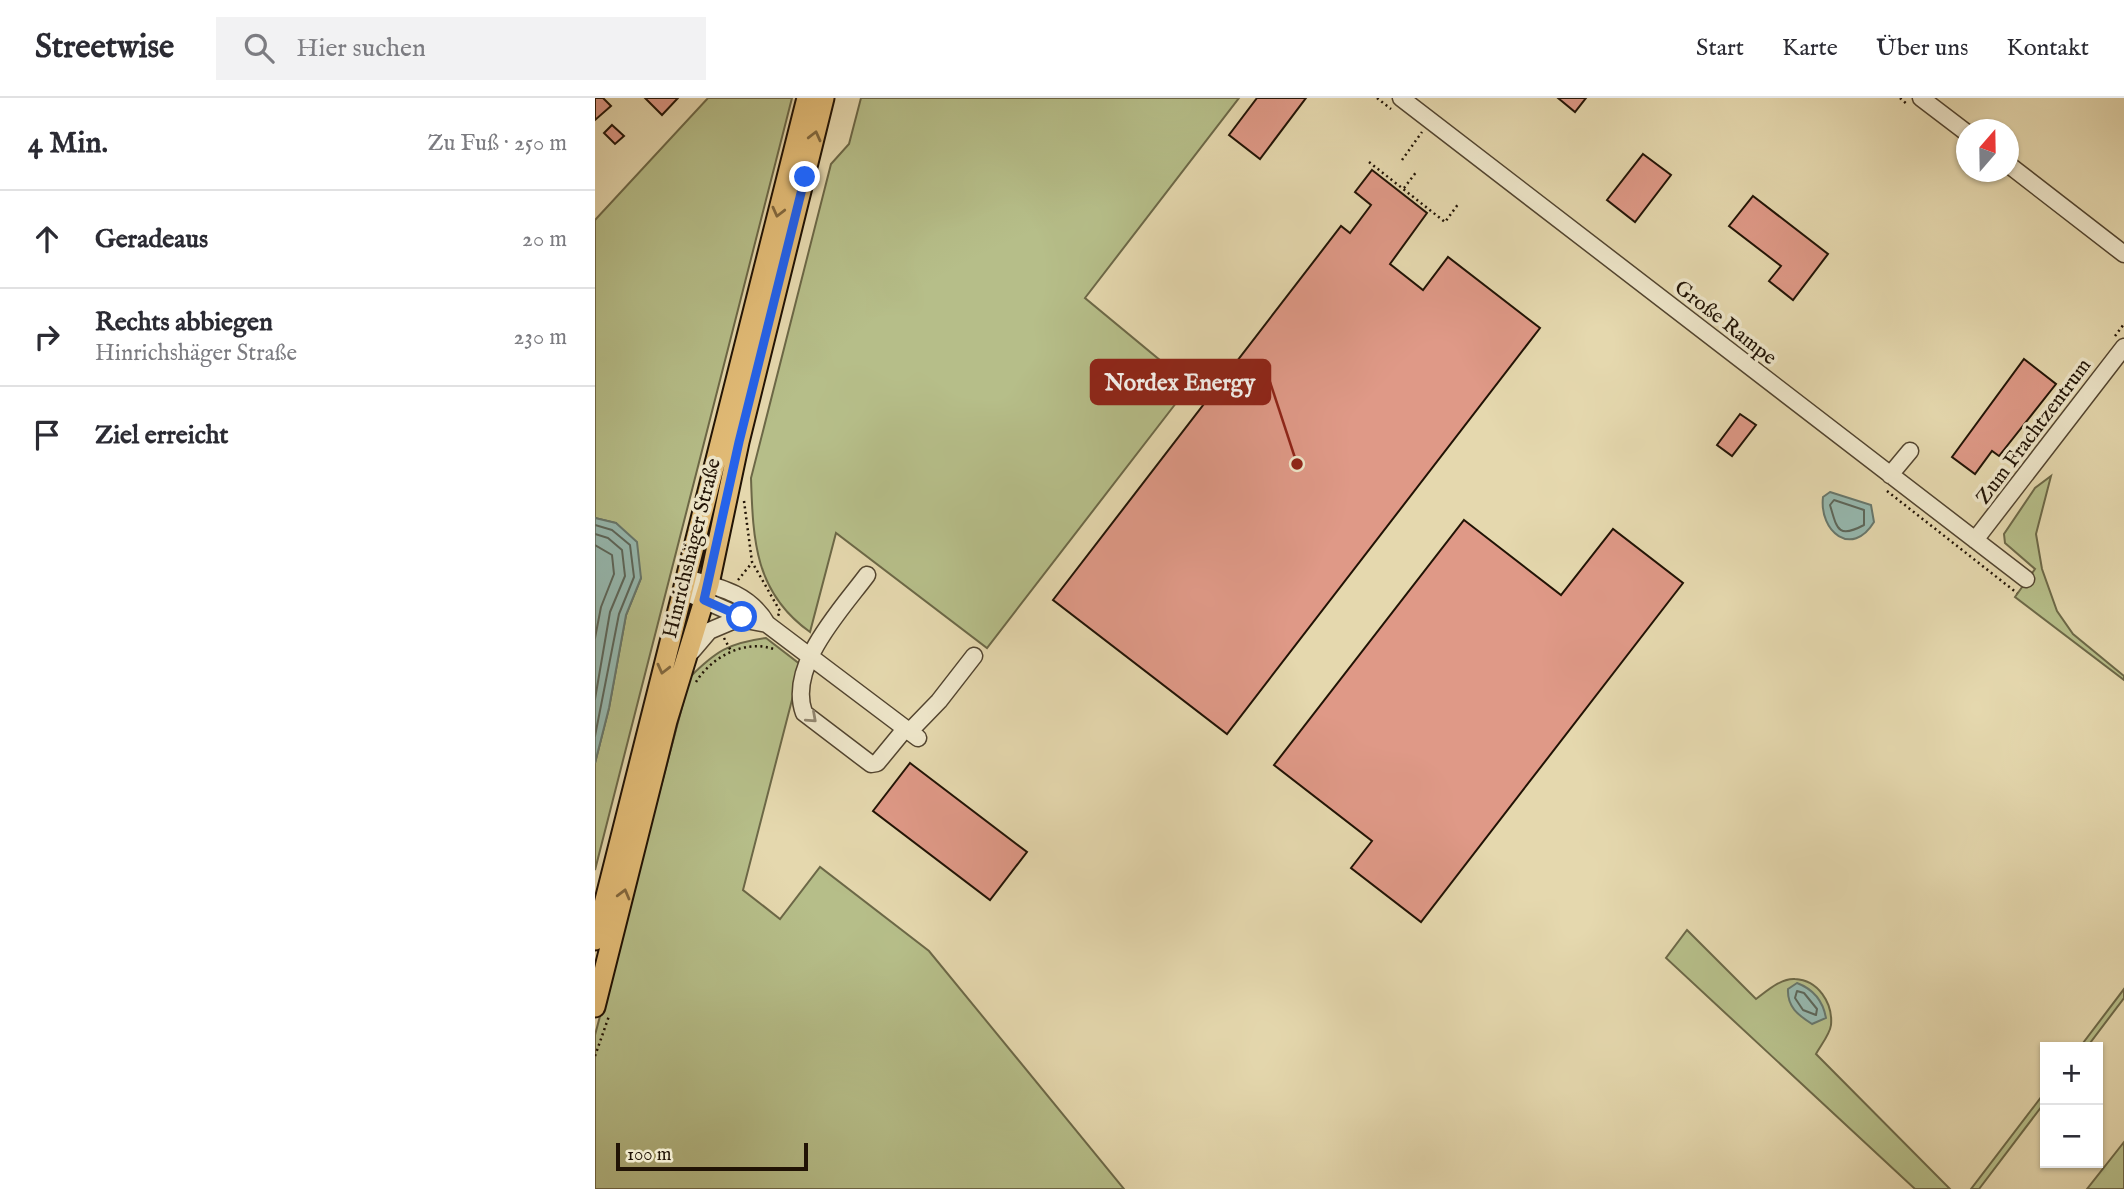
<!DOCTYPE html>
<html lang="de">
<meta charset="utf-8">
<style>
body{margin:0;font-family:"IM FELL English",serif;background:#f2f2f3;color:#2b2b33}
.controls{position:absolute;right:21px;bottom:21px;display:grid;overflow:hidden;border-radius:0px;box-shadow:0 2px 5px #0004}
.controls button{width:63px;height:63px;display:grid;place-items:center;padding:0;border:0;border-bottom:2px solid #e1e1e2;background:#fff;color:#2b2b33;font:35px sans-serif}
.compass{position:absolute;left:1361px;top:21px;width:63px;height:63px;border-radius:50%;background:#fff;box-shadow:0 2px 5px #0004;rotate:20deg}
.scale{position:absolute;left:21px;bottom:18px;width:192px;box-sizing:border-box;padding-left:7px;border:4px solid #211305;border-top:0;font-size:19px;line-height:24px;white-space:nowrap;color:#211305;-webkit-text-stroke:5px #eee6ca;paint-order:stroke}
.stop{position:absolute;width:21px;height:21px;margin:-16px;border:5px solid #2563eb;border-radius:50%;background:#fff}
.stop.end{background:#2563eb;border-color:#fff;box-shadow:0 2px 7px #0008}
.list{margin:0;padding:0;list-style:none}
h2{display:flex;justify-content:space-between;align-items:center;height:91px;margin:0;padding:0 28px;font-size:30px}
h2 small{font-size:23px;font-weight:400;color:#7c7c81}
.list li{display:grid;grid-template-columns:46px 1fr auto;gap:21px;align-items:center;box-sizing:border-box;height:98px;padding:0 28px;border-top:2px solid #e1e1e2}
.list b{display:block;font-size:26px;white-space:nowrap}
.list p{margin:0;font-size:23px;white-space:nowrap;color:#7c7c81}
.list em{font-size:23px;font-style:normal;color:#7c7c81}
.icon{flex:none;width:38px;height:38px;fill:none;stroke:currentColor;stroke-width:2;stroke-linecap:round;stroke-linejoin:round}
.map{position:relative;flex:none;width:1529px;height:1091px;overflow:hidden}
header{display:flex;align-items:center;gap:42px;box-sizing:border-box;height:98px;padding:0 35px;background:#fff;border-bottom:2px solid #e1e1e2}
header strong{font-size:33px}
nav{display:flex;gap:38px;margin-inline-start:auto;font-size:24px}
.search{width:490px;height:63px;background:#f2f2f3;display:flex;align-items:center;gap:18px;box-sizing:border-box;padding:0 24px;border-radius:0px;color:#7c7c81;font-size:26px}
main{display:flex}
aside{flex:1;background:#fff}
.map>svg:first-child{display:block}
.green{fill:#b6be89;stroke:#6c6847;stroke-width:2}
.water{fill:#96b9b0;stroke:#67776c;stroke-width:2}
.lines{fill:none;stroke-linecap:round;stroke-linejoin:round}
.shore{stroke:#5c665a;stroke-width:2}
.building{fill:#df9987;stroke:#211305;stroke-width:2}
.minor-casing{stroke:#52442f;stroke-width:19}
.major-casing{stroke:#211305;stroke-width:23}
.path{stroke:#211305;stroke-width:2.5;stroke-dasharray:2 3.5;stroke-linecap:butt}
.minor{stroke:#eee6ca;stroke-width:16}
.major{stroke:#e2bc77;stroke-width:19}
.oneway{stroke:#82683e}
.oneway2{stroke:#928771}
.route{stroke:#2563eb;stroke-width:9}
.labels{text-anchor:middle;stroke-width:7;stroke-linejoin:round;paint-order:stroke}
.street-label{font-size:21px;fill:#211305;stroke:#eee6ca}
.leader{fill:none;stroke:#8f2418;stroke-width:2.5}
.callout-dot{fill:#8f2418;stroke:#eee6ca;stroke-width:2.5}
.callout{fill:#8f2418;stroke:#8f2418;stroke-width:2.5}
.callout-label{font-size:23px;text-anchor:middle;font-weight:bold;fill:#fff}
</style>
<header>
<strong>Streetwise</strong>
<div class="search"><svg class="icon" aria-label="search" viewBox="0 0 24 24"><circle cx="10" cy="10" r="6"/><path d="M15 15l6 6"/></svg>Hier suchen</div>
<nav><a>Start</a><a>Karte</a><a>Über uns</a><a>Kontakt</a></nav>
</header>
<main>
<aside>
<h2>4 Min.<small>Zu Fuß · 250 m</small></h2>
<ul class="list">
<li><svg class="icon" aria-label="ahead" viewBox="0 0 24 24"><path d="M12 20V5M6 11l6-6 6 6"/></svg><div><b>Geradeaus</b></div><em>20 m</em></li>
<li><svg class="icon" aria-label="right" viewBox="0 0 24 24"><path d="M7 20v-9h11M14 6l5 5-5 5"/></svg><div><b>Rechts abbiegen</b><p>Hinrichshäger Straße</p></div><em>230 m</em></li>
<li><svg class="icon" aria-label="arrive" viewBox="0 0 24 24"><path d="M6 21V4h12l-3 4 3 4H6"/></svg><div><b>Ziel erreicht</b></div></li>
</ul>
</aside>
<div class="map">
<svg width="1529" height="1091" viewBox="0 0 1529 1091">
<rect width="100%" height="100%" fill="#e5d8ae"/>
<filter id="stains"><feTurbulence type="fractalNoise" baseFrequency=".00286" numOctaves="4"/><feColorMatrix values="0 0 0 0 .2 0 0 0 0 .09 0 0 0 0 .02 0 0 0 .5 -.17"/></filter>
<radialGradient id="worn" r=".72"><stop offset=".6" stop-color="#630" stop-opacity="0"/><stop offset="1" stop-color="#630" stop-opacity=".3"/></radialGradient>
<path class="green" d="M113,0H197L0,772V665L14,610L31,517L46,480L21,425L0,420V122Z
M266,0H644L490,200L595,287L392,550L241,435L215,534C160,495 158,443 156,380L236,66L254,46Z
M1456,378L1441,436L1447,471L1462,513L1478,536L1529,578V582L1420,499L1440,471L1410,445L1409,436L1440,390Z
M171,540L206,567L148,792L185,821L225,769L334,853L529,1091H0V937L95,579C121,553 134,545 171,540Z
M1092,832L1161,901C1172,893 1186,880 1200,881C1223,882 1238,905 1236,927C1235,936 1226,947 1221,956L1355,1091H1320L1071,860Z
M1529,891V900L1492,949H1485Z
M1450,994V1004L1384,1091H1376Z
M1529,1044V1091H1492Z"/>
<path class="water" d="M1235,394L1276,407L1279,424C1257,460 1224,434 1228,399Z
M0,420L21,425L42,444L46,480L31,517L14,610L0,665Z
M1202,885C1218,891 1228,903 1231,920L1217,926C1203,917 1192,909 1193,891Z"/>
<g class="lines">
<path class="shore" d="M1239,402L1269,412V427C1243,441 1242,431 1235,407Z
M0,427L17,432L35,447L39,479L24,516L0,638
M0,436L13,440L27,452L30,478L15,514L0,601
M0,447L17,457L19,476L6,509L0,540
M1202,893L1209,895L1222,911L1221,917L1208,912L1200,900Z"/>
</g>
<path class="building" d="M0,0H8L16,8L0,22Z
M50,0H83L67,17Z
M662,0H711L665,61L634,37Z
M963,0H991L980,14Z
M17,27L29,38L20,46L9,35Z
M1048,56L1076,77L1040,124L1012,102Z
M777,72L832,115L795,166L828,192L853,159L945,230L632,636L458,502L746,128L755,135L776,107L760,94Z
M1158,98L1233,156L1198,202L1174,183L1186,168L1134,128Z
M1429,261L1461,286L1404,358L1397,353L1380,376L1357,359Z
M1145,316L1161,327L1137,358L1122,347Z
M869,422L966,497L1018,431L1088,485L826,824L756,770L777,743L679,667Z
M315,665L432,754L395,802L278,713Z"/>
<g class="lines">
<g class="minor-casing">
<path id="minor" d="M806,0L1431,481
M1326,0L1372,35
M1414,67L1529,156
M1295,377L1315,353
M1380,442L1529,249
M272,477C246,512 192,568 209,615L276,666L282,665L310,631
M91,480C124,489 154,495 172,526L323,640
M88,493L156,523L172,526
M97,553L114,533L147,519
M314,634L344,603L379,558"/>
</g>
<g class="major-casing">
<path id="major" d="M0,842L212,0
M0,909L72,623L114,486L144,344L229,0"/>
</g>
<path class="path" d="M782,0L796,11
M1305,0L1313,7
M807,62L827,34
M774,64L850,124L864,105
M809,90L822,73
M1520,238L1529,226
M1292,393L1422,495
M149,403L157,464L185,513L183,518
M143,482L156,466
M129,540L136,553
M101,584C117,558 152,540 181,552
M0,958L14,918"/>
<use href="#minor" class="minor"/>
<use href="#major" class="major"/>
</g>
<defs><path id="oneway-chevron" d="M-2-3.5L2.5 0L-2 3.5" fill="none" stroke-width="1.6" stroke-linecap="round" stroke-linejoin="round" transform="scale(1.75)"/></defs>
<g class="oneway">
<use href="#oneway-chevron" transform="translate(220 38) rotate(-76)"/>
<use href="#oneway-chevron" transform="translate(183 114) rotate(104)"/>
<use href="#oneway-chevron" transform="translate(68 571) rotate(104)"/>
<use href="#oneway-chevron" transform="translate(29 796) rotate(-75)"/>
</g>
<use class="oneway2" href="#oneway-chevron" transform="translate(217 620) rotate(42)"/>
<g class="lines">
<path class="route" d="M147,519L109,502L144,344L210,79"/>
</g>
<g class="labels">
<g class="street-label">
<text transform="translate(1131 224) rotate(38)" y="7">Große Rampe</text>
<text transform="translate(1438 333) rotate(-53)" y="7">Zum Frachtzentrum</text>
<text transform="translate(96 450) rotate(-76)" y="7">Hinrichshäger Straße</text>
</g>
</g>
<path class="leader" d="M702 366L675 284"/>
<circle class="callout-dot" cx="702" cy="366" r="7"/>
<rect class="callout" x="496" y="262" width="179" height="44" rx="7"/>
<g class="callout-label">
<text x="585" y="292">Nordex Energy</text>
</g>
<rect width="100%" height="100%" filter="url(#stains)"/>
<rect width="100%" height="100%" fill="url(#worn)"/>
</svg>
<div class="controls">
<button>+</button>
<button>−</button>
</div>
<svg class="compass" viewBox="-18 -18 36 36"><path d="M0-13l5 13h-10z" fill="#e53935"/><path d="M0 13l5-13h-10z" fill="#7c7c81"/></svg>
<div class="scale">100 m</div>
<div class="stop" style="left:147px;top:519px"></div>
<div class="stop end" style="left:210px;top:79px"></div>
</div>
</main>
